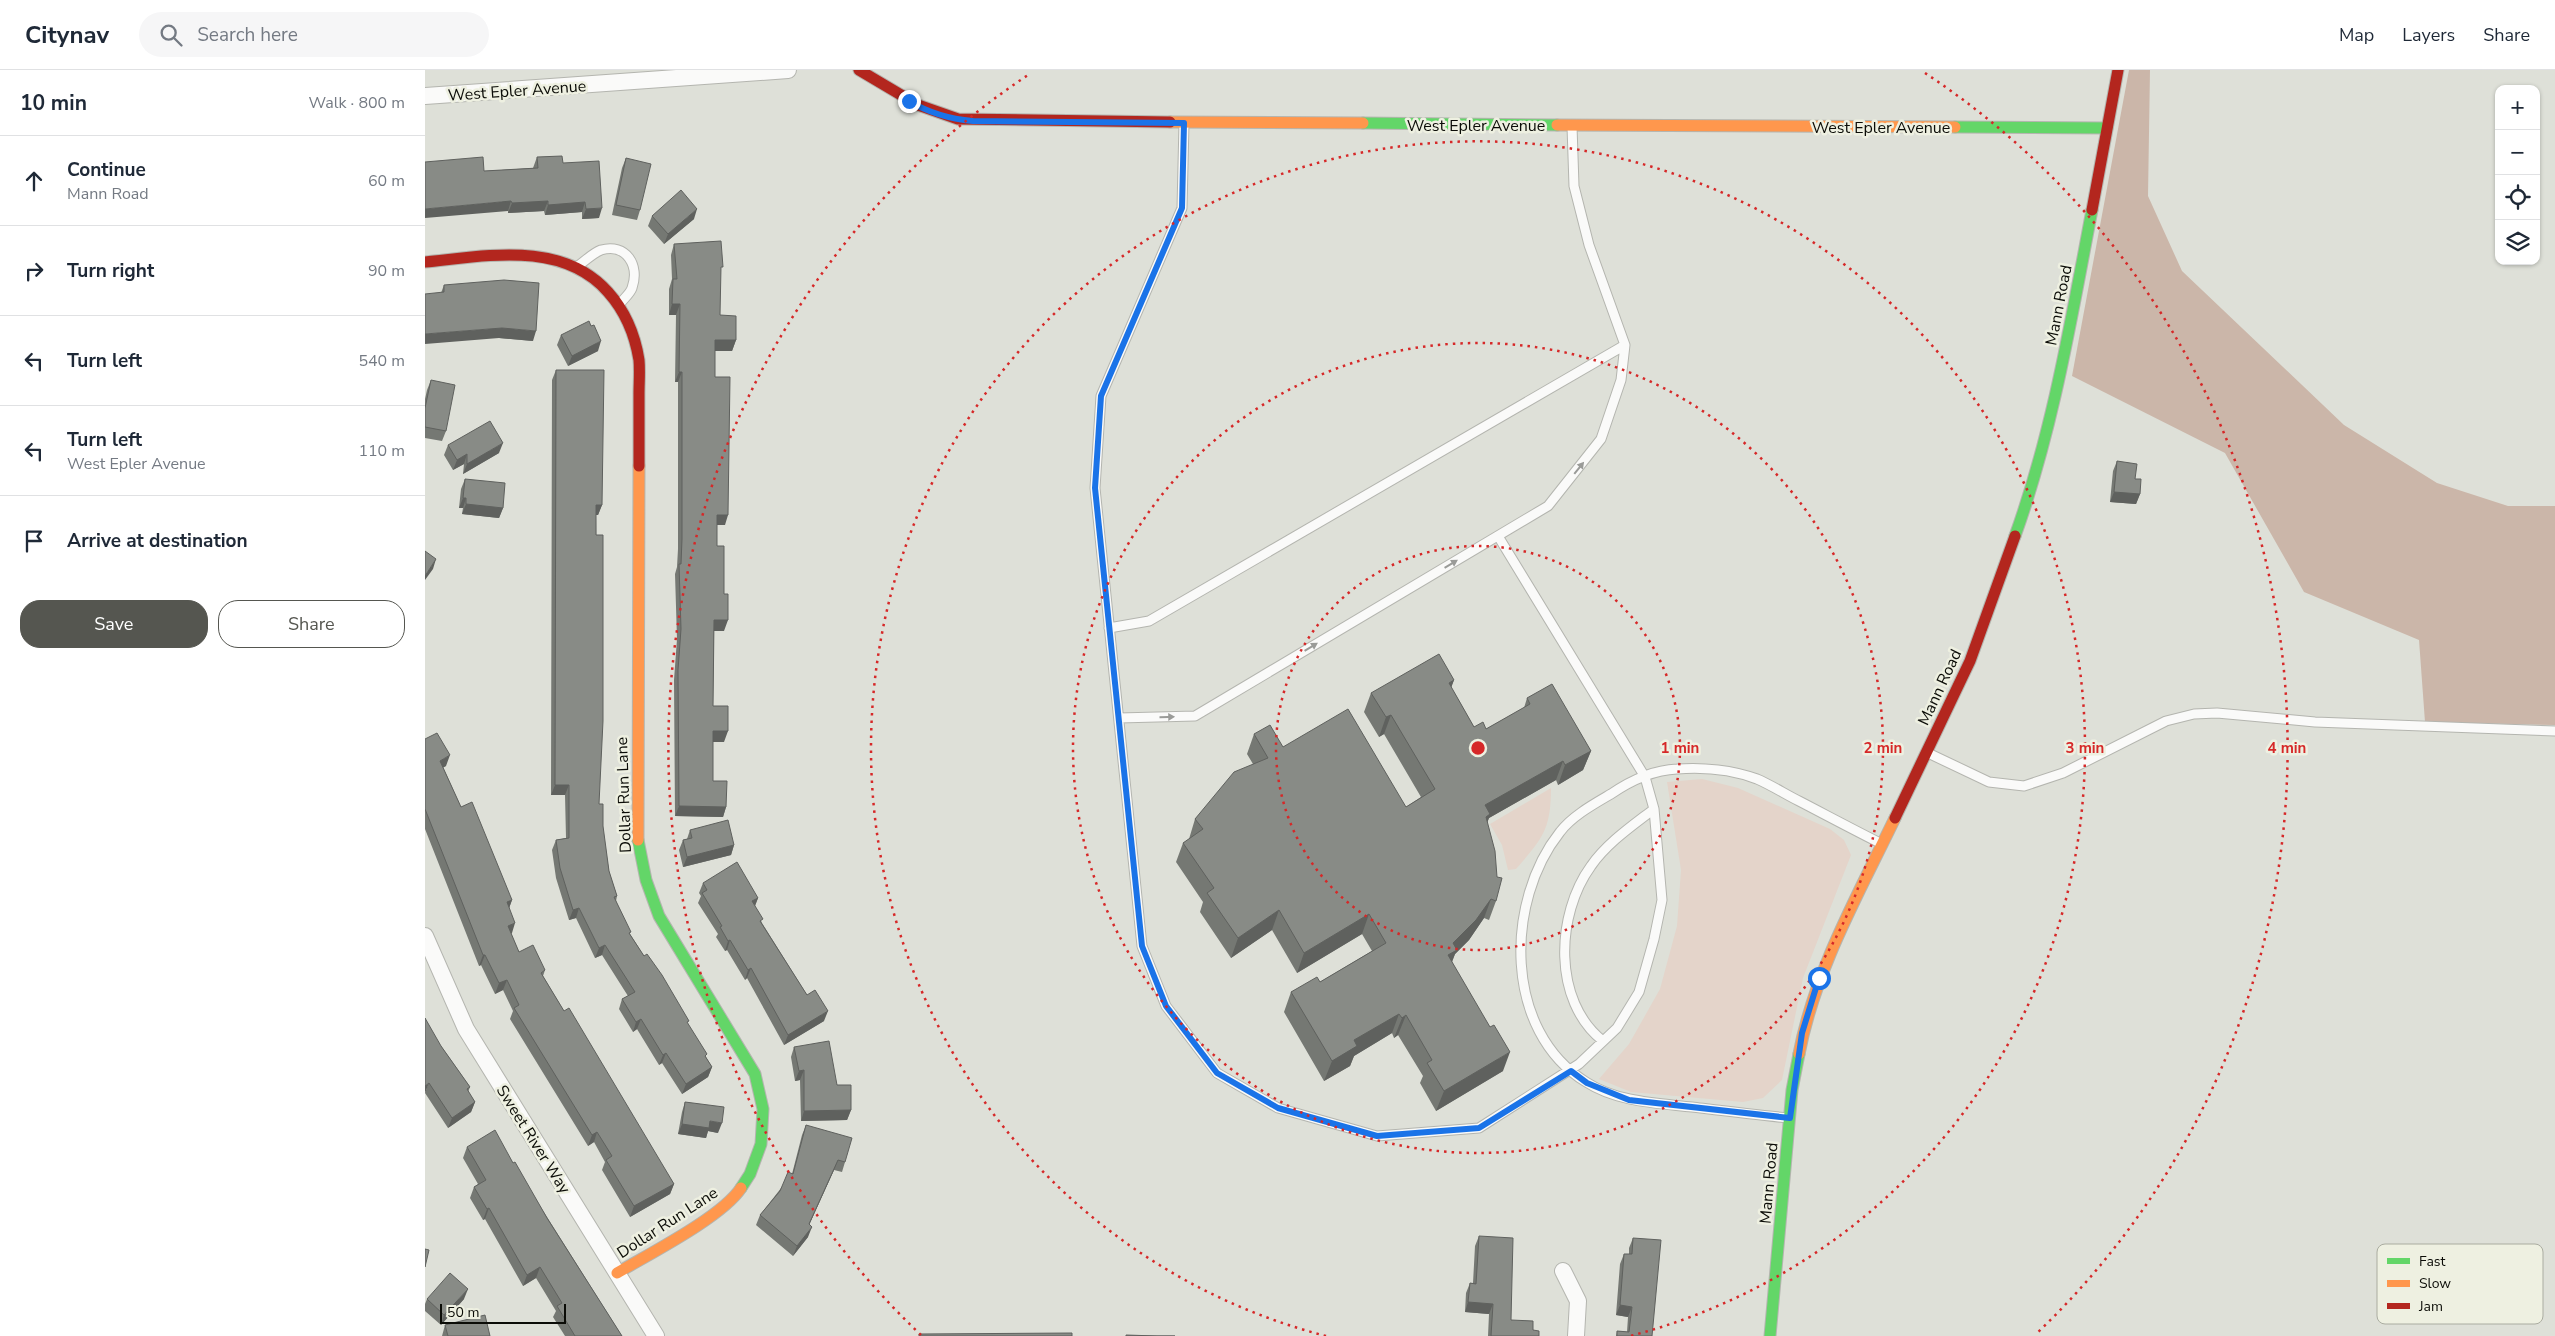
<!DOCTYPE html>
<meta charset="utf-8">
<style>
body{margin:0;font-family:"Nunito Sans",sans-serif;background:#f6f6f7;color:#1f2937}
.controls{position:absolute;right:15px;top:15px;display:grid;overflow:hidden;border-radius:10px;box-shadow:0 1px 4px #0004}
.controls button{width:45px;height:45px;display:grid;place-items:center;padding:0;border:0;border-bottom:1px solid #e0e1e3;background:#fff;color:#1f2937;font:25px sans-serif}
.scale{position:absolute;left:15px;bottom:12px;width:126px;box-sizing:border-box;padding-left:5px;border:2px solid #0b0c07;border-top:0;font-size:14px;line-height:18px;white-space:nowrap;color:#0b0c07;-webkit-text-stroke:4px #eef0e1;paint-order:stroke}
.stop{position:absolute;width:15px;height:15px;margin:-11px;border:4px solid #1a73e8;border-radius:50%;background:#fff}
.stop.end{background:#1a73e8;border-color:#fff;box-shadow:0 1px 5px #0008}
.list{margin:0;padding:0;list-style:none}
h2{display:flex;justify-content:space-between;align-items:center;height:65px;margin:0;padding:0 20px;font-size:21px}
h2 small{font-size:16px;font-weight:400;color:#747a83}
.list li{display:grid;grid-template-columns:32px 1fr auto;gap:15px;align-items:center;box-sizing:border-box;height:90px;padding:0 20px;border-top:1px solid #e0e1e3}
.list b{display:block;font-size:19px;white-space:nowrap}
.list p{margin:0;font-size:16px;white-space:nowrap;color:#747a83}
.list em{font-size:16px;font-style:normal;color:#747a83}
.actions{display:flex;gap:10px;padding:15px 20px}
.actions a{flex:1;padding:11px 0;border:1px solid #555650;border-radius:20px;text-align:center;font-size:18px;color:#555650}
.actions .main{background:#555650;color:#fff}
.icon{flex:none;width:28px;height:28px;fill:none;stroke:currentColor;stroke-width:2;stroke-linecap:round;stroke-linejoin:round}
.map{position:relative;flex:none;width:2130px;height:1266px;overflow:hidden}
header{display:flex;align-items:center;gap:30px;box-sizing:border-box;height:70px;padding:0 25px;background:#fff;border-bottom:1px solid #e0e1e3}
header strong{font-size:24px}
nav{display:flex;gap:28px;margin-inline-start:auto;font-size:18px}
.search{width:350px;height:45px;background:#f6f6f7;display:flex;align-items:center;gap:12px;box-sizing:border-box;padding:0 18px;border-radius:28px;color:#747a83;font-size:19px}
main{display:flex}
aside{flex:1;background:#fff}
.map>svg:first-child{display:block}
.green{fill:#e4d4ca}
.forest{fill:#cbb6a9}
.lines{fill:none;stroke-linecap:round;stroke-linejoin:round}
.lane-casing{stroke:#b4b5af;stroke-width:11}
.street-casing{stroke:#b4b5af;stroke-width:18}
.fast-casing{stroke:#b4b5af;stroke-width:13}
.slow-casing{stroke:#b4b5af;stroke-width:13}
.jam-casing{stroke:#b4b5af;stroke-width:13}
.lane{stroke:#fafaf9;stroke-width:9}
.street{stroke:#fafaf9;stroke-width:16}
.fast{stroke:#63d668;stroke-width:11}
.slow{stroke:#ff974d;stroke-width:11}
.jam{stroke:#b3261e;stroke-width:11}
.wall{fill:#757873}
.shaded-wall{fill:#5f615e}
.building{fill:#888b86;stroke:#5f615e}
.oneway{fill:#9a9b98}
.route{stroke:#1a73e8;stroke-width:6}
.ring{fill:none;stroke:#d62828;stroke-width:2.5;stroke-dasharray:2.5 5}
.labels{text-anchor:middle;stroke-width:5;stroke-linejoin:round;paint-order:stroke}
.street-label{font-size:16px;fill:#0b0c07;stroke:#eef0e1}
.key{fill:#eef0e1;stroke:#aaaca0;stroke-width:1}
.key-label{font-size:14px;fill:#0b0c07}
.centre{fill:#d62828;stroke:#eef0e1;stroke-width:2.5}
.ring-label{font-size:15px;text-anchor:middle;font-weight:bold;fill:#d62828;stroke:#eef0e1;stroke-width:5;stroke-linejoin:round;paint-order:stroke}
</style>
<header>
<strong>Citynav</strong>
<div class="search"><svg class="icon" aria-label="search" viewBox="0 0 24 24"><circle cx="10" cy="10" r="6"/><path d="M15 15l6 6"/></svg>Search here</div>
<nav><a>Map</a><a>Layers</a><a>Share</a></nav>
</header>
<main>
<aside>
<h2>10 min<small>Walk · 800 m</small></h2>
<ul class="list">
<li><svg class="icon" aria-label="ahead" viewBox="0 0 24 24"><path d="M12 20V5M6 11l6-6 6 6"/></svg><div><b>Continue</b><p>Mann Road</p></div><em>60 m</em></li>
<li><svg class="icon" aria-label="right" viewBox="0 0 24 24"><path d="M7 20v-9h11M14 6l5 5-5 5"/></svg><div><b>Turn right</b></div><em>90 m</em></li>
<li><svg class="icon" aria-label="left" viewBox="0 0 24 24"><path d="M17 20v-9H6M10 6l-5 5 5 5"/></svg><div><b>Turn left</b></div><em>540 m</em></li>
<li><svg class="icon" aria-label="left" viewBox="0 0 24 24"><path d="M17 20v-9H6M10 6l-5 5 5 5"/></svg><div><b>Turn left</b><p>West Epler Avenue</p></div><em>110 m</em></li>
<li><svg class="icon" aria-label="arrive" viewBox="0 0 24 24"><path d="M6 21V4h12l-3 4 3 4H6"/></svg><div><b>Arrive at destination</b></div></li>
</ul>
<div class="actions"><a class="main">Save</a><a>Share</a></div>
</aside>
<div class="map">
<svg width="2130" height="1266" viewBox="0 0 2130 1266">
<rect width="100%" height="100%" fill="#dee0d8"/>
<path class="green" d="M1277,709L1313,718L1405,759L1419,770L1426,785L1378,908L1357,1010L1338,1028L1318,1032L1206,1022L1174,1009L1204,974L1235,919L1252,856L1256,800L1242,712Z
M1126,718C1126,760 1117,769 1091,799L1083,800L1077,775L1065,754Z"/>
<path class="forest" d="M1704,0H1725L1723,126L1757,201L1919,355L2012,413L2083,436H2130V655L2000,652L1994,570L1879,522L1800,383L1647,306Z"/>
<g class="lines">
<g class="lane-casing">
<path id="lane" d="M759,53L757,138L676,326L670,418L717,876L741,936L792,1003L853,1038L952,1066L1054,1058L1154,994L1192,958L1214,922L1229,869L1237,830L1229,739L1220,707L1073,466
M153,196C160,191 168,183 176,180C201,173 215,195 207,218C205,224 198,229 195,234
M684,558L724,551L1200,275
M694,648L770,646L1123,436L1176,369L1196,310L1200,275L1164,175L1149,116L1147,56
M1503,683L1564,712L1599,716L1638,703L1741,651L1769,644L1792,643L1890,652L2130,661
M1178,971C1127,931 1131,844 1166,796C1182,773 1207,756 1229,739
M1364,1048C1332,1045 1300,1041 1267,1037C1231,1033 1192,1032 1161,1012C1078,961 1080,831 1135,762C1147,746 1169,734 1186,724C1205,711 1229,700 1252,699C1278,697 1308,700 1332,709C1346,715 1360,724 1374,731C1401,745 1429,760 1457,774"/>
</g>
<g class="street-casing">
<path id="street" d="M0,26L363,0
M0,866L41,959L231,1266
M1138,1201L1153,1231L1151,1266"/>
</g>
<g class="fast-casing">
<path id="fast" d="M938,53L1132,55
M1530,57L1682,58
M1590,466C1628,360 1646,250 1667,140
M213,770L221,810L234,846L330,1004L338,1039L336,1074L325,1104L316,1118
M1345,1266L1367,1020L1374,984"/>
</g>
<g class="slow-casing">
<path id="slow" d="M745,52L938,53
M1132,55L1530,57
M213,770L214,396
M1374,984C1390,900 1433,825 1470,748
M192,1203C224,1184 297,1147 316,1118"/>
</g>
<g class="jam-casing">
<path id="jam" d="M434,0L493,35L533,49L745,52
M1667,140L1693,0
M0,192C61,186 137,170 183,222C200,241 210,265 214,290C215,301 214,313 214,324C214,348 214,372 214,396
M1470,748L1545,591L1590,466"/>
</g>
<use href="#lane" class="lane"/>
<use href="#street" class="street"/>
<use href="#fast" class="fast"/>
<use href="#slow" class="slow"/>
<use href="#jam" class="jam"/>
</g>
<path class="wall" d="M112,87L138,93L174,148L157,149V142L120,145L119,141L83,143V141L59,101L108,98Z
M201,88L215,140L212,150L187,145L197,98Z
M227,146L269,149L239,174L223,156Z
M249,174L295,204V245L311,270L307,281H290V307L300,455H292V476L299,561H289L288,636L299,672H288V711L301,737L298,747L250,746L249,610L252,569L250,504L252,497L253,479V312H250L251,245H244V219L247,209L246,185Z
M19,215L108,271L74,268L16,223Z
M166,256L173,281L143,296L132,275L136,265Z
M131,300L177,435L173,445H171L174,734L184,801L192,826L191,831L205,864L263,955L281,987L287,997L283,1007L257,1024L237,993L234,995L212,959L208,962L194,939L197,929L203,926L177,885L170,888L151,848L144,850L131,808L127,780L131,770L141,768L140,725H126L127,310Z
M6,310L21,361L17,371L0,368V329L2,320Z
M23,375L74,383L38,404L39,394L28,400L19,385Z
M1692,391L1710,409L1715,424L1711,434L1685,432L1688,401Z
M40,409L78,438L74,448L37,444L38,438H34L36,419Z
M1029,610L1026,617L1049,657L1061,659L1099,638L1102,628L1166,681L1158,700L1133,715L1131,710L1064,748L1062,752L1071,831L1064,850L1059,848L1044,870L1030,884L1027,892L1078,1001L1011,1041L995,1013L998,1006L973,965L969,968L967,963L929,986L925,996L899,1011L859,942L866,922L895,912L947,881L937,864L872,903L847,860L806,888L775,842L778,832L751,792L758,773L764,769L770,749L828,694L822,684L829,664L981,737L996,727L959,664L954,667L939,642L946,623Z
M0,669L21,696L18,697L36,737L87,830L84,838L87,863L86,864L94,882L120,900L118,906L139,941L249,1114L245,1124L205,1147L177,1100L180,1092L169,1072L163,1076L85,949L88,941L78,920L70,924L56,895L54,896L0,759Z
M265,760L309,775L306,785L258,797L254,780L258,770L262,769Z
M278,813L333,828L330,836L337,853L382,925L399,951L359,975L322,908L320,910L302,880L300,881L291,867L293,864L273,833L276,826L274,823Z
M16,976L45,1017L43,1022L50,1032L46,1042L23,1058L0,1023Z
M369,977L412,1015L426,1040L422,1050L376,1051L375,1010L370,1011L366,987Z
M260,1032L293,1063L283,1061L281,1068L253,1064L257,1042Z
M381,1055L420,1092L417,1102L409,1100L384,1155L383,1167L368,1186L331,1155L335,1145L367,1104L377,1065Z
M42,1077L88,1093L197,1266H140L128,1247L131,1241L111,1208L98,1216L60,1149L58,1150L45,1128L49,1117L53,1114L38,1088Z
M1054,1166L1086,1250L1108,1260L1114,1266H1063L1064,1244L1040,1242L1041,1223L1045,1213H1048L1050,1176Z
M1208,1168L1227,1266H1191L1192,1261L1202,1262L1203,1247L1191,1245L1195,1194L1199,1184H1204V1178Z
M2,1229H39L16,1255L0,1241V1234Z
M20,1255L65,1266H17Z"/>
<path class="shaded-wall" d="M86,131L83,141L0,148V139Z
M123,131L119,141L83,143L87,133Z
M160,132L157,142L120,145L123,135Z
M177,138L174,148L157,149L161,139Z
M272,139L269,149L239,174L243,164Z
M247,234H255L251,245H244Z
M77,258L111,261L108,271L74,268L0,274V264Z
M290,270H311L307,281H286Z
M176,271L173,281L143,296L147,286Z
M254,302H257L253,312H250Z
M78,373L74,383L38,404L42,394Z
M42,384L39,394L28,400L32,390Z
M1689,422L1715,424L1711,434L1685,432Z
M38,428H41L38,438H34Z
M41,434L78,438L74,448L37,444Z
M171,435H177L173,445H167Z
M292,445H303L300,455H289Z
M11,489L8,499L0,510V506Z
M289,550H303L299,561H285Z
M1029,610L1022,629L1024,613Z
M966,645L959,664L954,667L961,647Z
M288,661H303L299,672H284Z
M1166,681L1158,700L1133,715L1140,695Z
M25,685L21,696L12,701L15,691Z
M1138,691L1131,710L1064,748L1058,764L1060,735Z
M130,715H144L140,725H126Z
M254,736L301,737L298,747L250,746Z
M309,775L306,785L258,797L262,787Z
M333,828L329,838L327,831Z
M1066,829L1059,848L1044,870L1030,884L1024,899L1015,904L1028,873Z
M87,830L83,841L82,832Z
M154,838L151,848L144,850L148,840Z
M854,840L847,860L806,888L813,868Z
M944,844L937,864L872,903L879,883Z
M90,853L87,863L79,867L83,856Z
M305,870L302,880L300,881L303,871Z
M180,875L177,885L170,888L174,878Z
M58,885H60L56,895L54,896Z
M326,898L322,908L320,910L323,900Z
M82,910L78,920L70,924L74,913Z
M403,941L399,951L359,975L363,965Z
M974,944L967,963L929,986L925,996L899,1011L907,991L929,970Z
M981,945L973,965L969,968L977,948Z
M216,949L212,959L208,962L211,952Z
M1085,982L1078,1001L1011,1041L1019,1021Z
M241,983L237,993L234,995L238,985Z
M287,997L283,1007L257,1024L261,1014Z
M379,1000L375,1010L370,1011L374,1001Z
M4,1013L0,1023V1016Z
M50,1032L46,1042L23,1058L27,1048Z
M426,1040L422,1050L376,1051L379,1041Z
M285,1051L297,1053L293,1063L283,1061L281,1068L253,1064L257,1054Z
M172,1062L169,1072L163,1076L167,1065Z
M413,1090L409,1100L380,1164L384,1154Z
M249,1114L245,1124L205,1147L209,1136Z
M64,1138L60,1149L58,1150L62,1139Z
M387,1157L383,1167L368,1186L372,1176Z
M115,1197L111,1208L98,1216L102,1205Z
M43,1219L39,1229L16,1255L19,1245Z
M1043,1232L1068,1234L1064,1244L1040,1242Z
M1195,1235L1207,1237L1203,1247L1191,1245Z"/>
<path class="building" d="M137,86L138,93L174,91L177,138L161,139L160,132L123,135V131L87,133L86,131L0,139V92L58,87L59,101L113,98L112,87Z
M201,88L226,94L215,140L191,135Z
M256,120L272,139L243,164L227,146Z
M296,171L298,197H296L295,245L311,246V270H290V307H305L303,445H292V476H299V524H303V550H289L288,636H303V661H288V711H302L301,737L254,736L253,600L256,559L254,494H256L257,469V302H254L255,234H247L248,209H252L249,174Z
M79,210L114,213L111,261L77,258L0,264V224L19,222V215Z
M164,251L166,256L169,255L176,271L147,286L136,265Z
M131,300H179L177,435H171V465H178V651L174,734H178V756L184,801L192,826L189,827L206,862L204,863L219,886L222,884L237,905L264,951L262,952L282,984L280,986L287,997L261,1014L241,983L238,985L216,949L211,952L197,929L210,922L180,875L174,878L154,838L148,840L135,798L131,770L144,768V715H130Z
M6,310L30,315L21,361L0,357V338Z
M65,351L78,373L42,394V384L32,390L23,375Z
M1692,391L1712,394L1710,409H1716L1715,424L1689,422Z
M40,409L80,413L78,438L41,434V428H38Z
M0,481L11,489L0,506Z
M1014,584L1029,610L1024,613L1049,657L1058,652L1061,659L1105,634L1102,628L1127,614L1166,681L1140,695L1138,691L1060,735L1065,744L1061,747L1070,781L1072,807L1077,808L1071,831L1066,829L1051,850L1028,873L1032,880L1023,885L1065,957L1069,955L1085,982L1019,1021L1002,993L1007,990L981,945L977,948L974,944L929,970L932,976L907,991L866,922L892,907L895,912L961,873L944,844L879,883L854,840L813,868L782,823L789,818L758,773L778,759L770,749L809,702L843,688L829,664L845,655L858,677L923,639L981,737L1010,719L966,645L961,647L946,623Z
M12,663L25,685L15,691L36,737L47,732L87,830L82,832L90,853L83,856L94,882L108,875L120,900L116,903L139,941L144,938L249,1114L209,1136L181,1090L187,1086L172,1062L167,1065L89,938L94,935L82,910L74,913L60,885H58L0,739V669Z
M303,750L309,775L262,787L258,770L267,768L265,760Z
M312,792L333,828L327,831L338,849L335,851L382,925L390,920L403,941L363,965L326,898L323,900L305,870L303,871L295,857L297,856L277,823L282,820L278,813Z
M0,948L16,976L45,1017L42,1019L50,1032L27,1048L4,1013L0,1016Z
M404,971L412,1015H426V1040L379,1041V1000L374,1001L369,977Z
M260,1032L299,1037L297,1053L285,1051L284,1058L257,1054Z
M381,1055L427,1068L420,1092L413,1090L384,1154L387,1157L372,1176L335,1145L355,1121L363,1102L368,1104Z
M70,1060L88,1093L90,1092L122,1148L197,1266H150L132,1236L137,1233L115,1197L102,1205L64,1138L62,1139L49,1117L61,1110L42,1077Z
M1054,1166L1088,1168L1086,1250L1108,1251V1260L1114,1261V1266H1066L1068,1234L1043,1232L1045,1213L1051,1214Z
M1208,1168L1236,1170L1227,1266H1192V1261L1204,1262L1207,1237L1195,1235L1199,1184H1207Z
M0,1179L4,1180L0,1197Z
M25,1203L43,1219L19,1245L2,1229Z
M60,1245L65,1266H23L20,1255Z
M647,1263V1266H494V1264Z
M701,1265L732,1266H750H701Z"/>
<defs><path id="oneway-solid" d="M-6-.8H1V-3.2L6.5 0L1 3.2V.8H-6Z" transform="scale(1.25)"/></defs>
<g class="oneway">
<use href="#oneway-solid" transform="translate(1154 398) rotate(-51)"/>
<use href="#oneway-solid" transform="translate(1026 494) rotate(-31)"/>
<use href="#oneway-solid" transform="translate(886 577) rotate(-31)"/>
<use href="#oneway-solid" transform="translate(742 647) rotate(-1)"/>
</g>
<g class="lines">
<path class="route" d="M484,31C504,43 525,49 548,51L759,53L757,138L676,326L670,418L717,876L741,936L792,1003L853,1038L952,1066L1054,1058L1146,1001L1162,1013L1204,1030L1365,1048L1377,963L1394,908"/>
</g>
<g class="ring">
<circle cx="1053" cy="678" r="202"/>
<circle cx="1053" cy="678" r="405"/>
<path d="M901 1266A607 607 0 1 1 1205 1266"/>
<path d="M496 1265A809 809 0 0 1 606 3M1500 3A809 809 0 0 1 1610 1265"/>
</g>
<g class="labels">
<g class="street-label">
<text transform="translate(92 20) rotate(-4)" y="6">West Epler Avenue</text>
<text x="1051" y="61">West Epler Avenue</text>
<text x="1456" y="63">West Epler Avenue</text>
<text transform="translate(1633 235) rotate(-79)" y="6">Mann Road</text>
<text transform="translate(1514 617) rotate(-65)" y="6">Mann Road</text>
<text transform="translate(198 725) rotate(-92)" y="6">Dollar Run Lane</text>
<text transform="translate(109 1069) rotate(58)" y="6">Sweet River Way</text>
<text transform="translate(1343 1113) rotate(-85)" y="6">Mann Road</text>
<text transform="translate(242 1152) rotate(-33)" y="6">Dollar Run Lane</text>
</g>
</g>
<rect x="1952" y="1174" width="166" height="80" rx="8" class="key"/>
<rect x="1962" y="1188" width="23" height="6" fill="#63d668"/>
<rect x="1962" y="1210" width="23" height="7" fill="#ff974d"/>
<rect x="1962" y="1233" width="23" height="6" fill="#b3261e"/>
<g class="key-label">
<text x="1994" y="1196">Fast</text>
<text x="1994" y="1218">Slow</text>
<text x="1994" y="1241">Jam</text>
</g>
<circle cx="1053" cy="678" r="8" class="centre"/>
<g class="ring-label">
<text x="1255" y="683">1 min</text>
<text x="1458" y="683">2 min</text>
<text x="1660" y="683">3 min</text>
<text x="1862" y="683">4 min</text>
</g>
</svg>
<div class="controls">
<button>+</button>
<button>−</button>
<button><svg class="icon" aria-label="locate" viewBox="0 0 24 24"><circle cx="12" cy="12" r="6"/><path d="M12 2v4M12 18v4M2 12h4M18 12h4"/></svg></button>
<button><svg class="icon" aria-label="layers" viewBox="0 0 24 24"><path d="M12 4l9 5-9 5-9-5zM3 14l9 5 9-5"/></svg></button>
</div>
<div class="scale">50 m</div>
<div class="stop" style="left:1394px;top:908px"></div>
<div class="stop end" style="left:484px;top:31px"></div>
</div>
</main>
